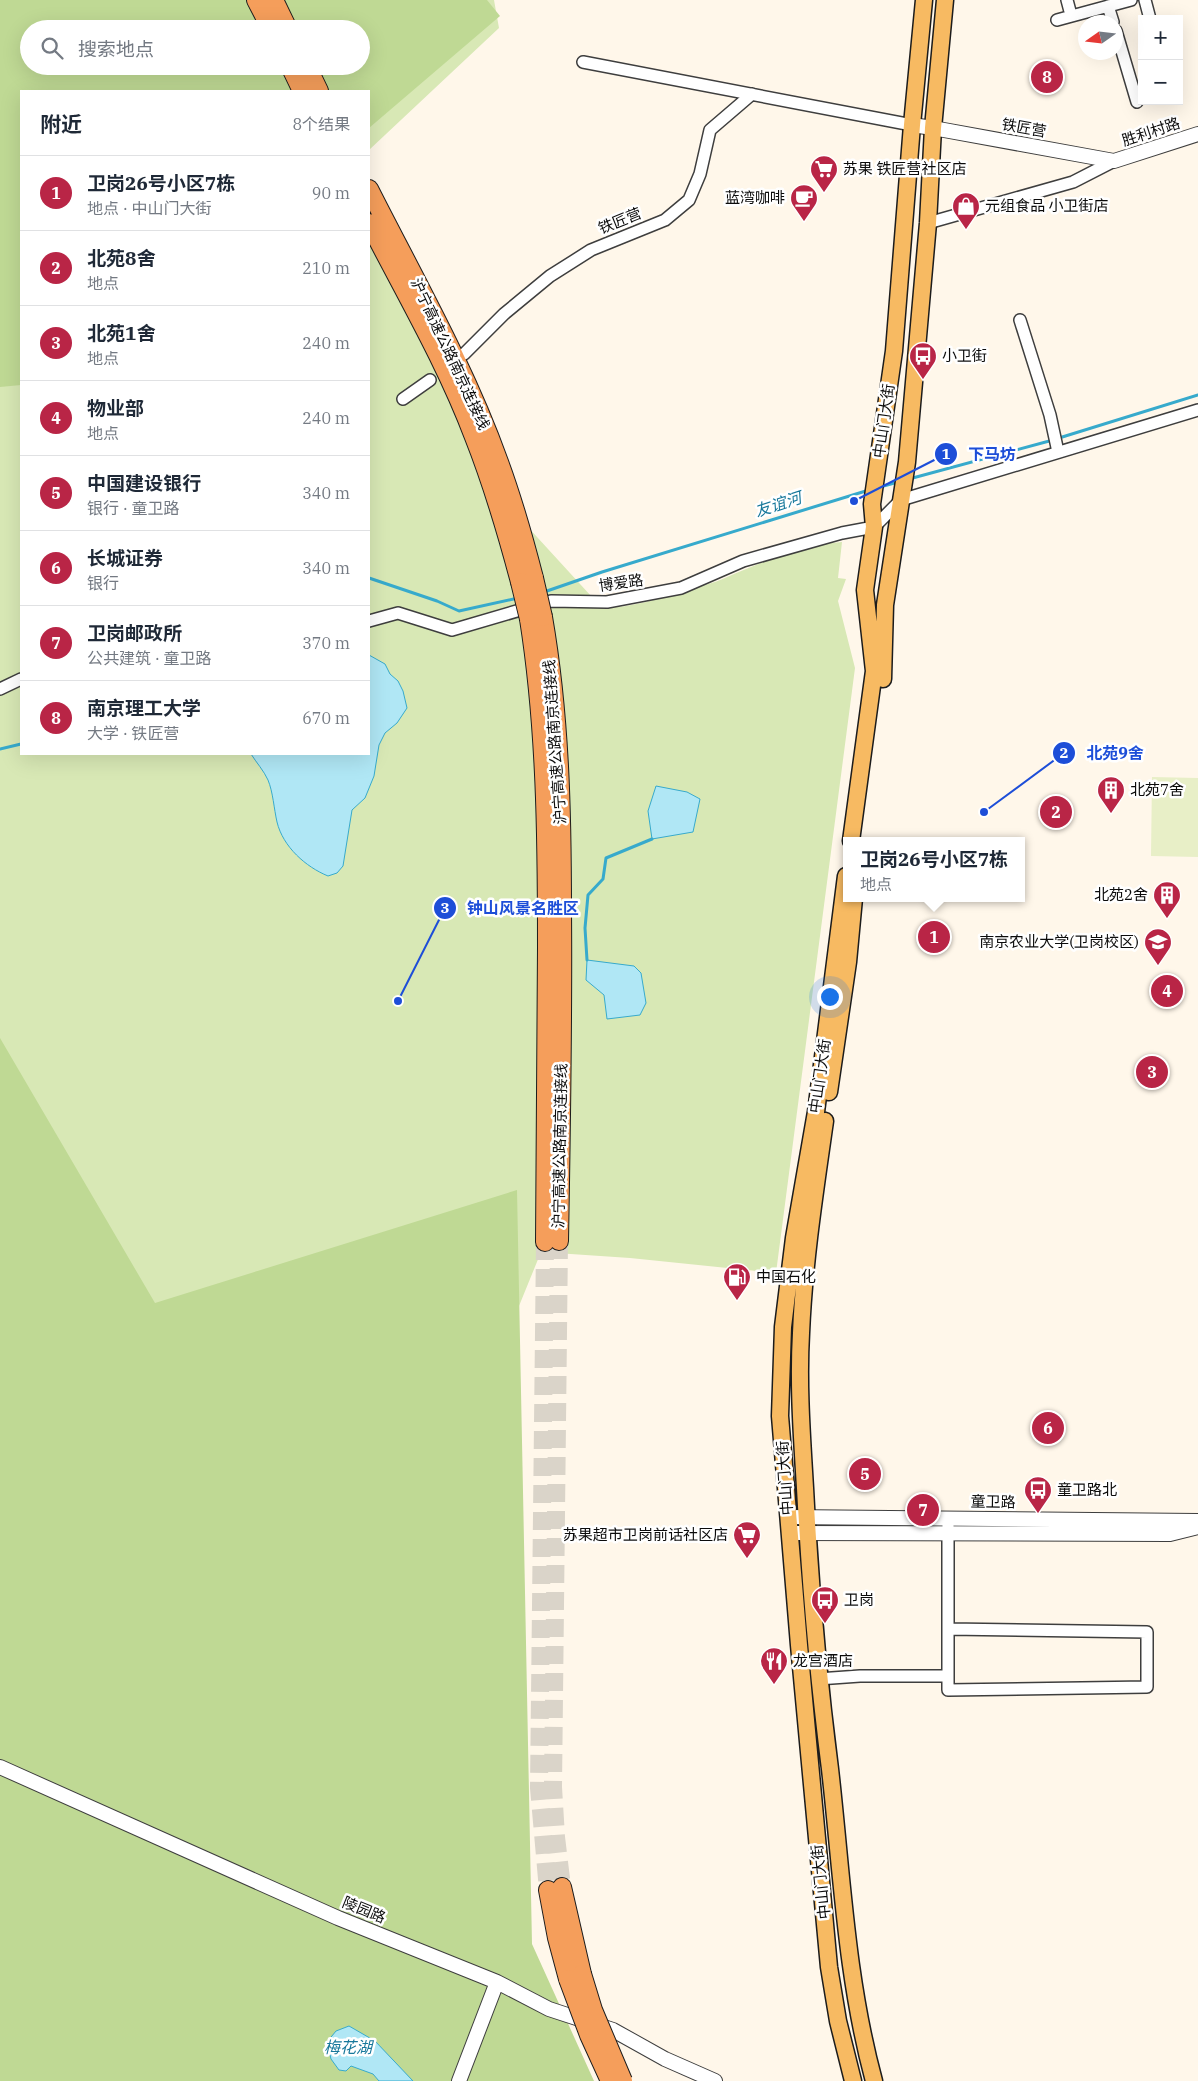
<!DOCTYPE html>
<html lang="zh">
<meta charset="utf-8">
<style>
body{margin:0;font-family:"IBM Plex Serif","Noto Sans SC",serif;background:#f2f2f3;color:#1f2937}
.controls{position:absolute;right:15px;top:15px;display:grid;overflow:hidden;border-radius:0px;box-shadow:0 5px 20px #0002}
.controls button{width:45px;height:45px;display:grid;place-items:center;padding:0;border:0;border-bottom:1px solid #e0e1e3;background:#fff;color:#1f2937;font:25px sans-serif}
.compass{position:absolute;left:1078px;top:15px;width:45px;height:45px;border-radius:50%;background:#fff;box-shadow:0 5px 20px #0002;rotate:256deg}
.you{position:absolute;left:829px;top:996px;width:18px;height:18px;margin:-12px;border:4px solid #fff;border-radius:50%;background:#1a73e8;box-shadow:0 0 0 8px #1a73e833}
.badge{display:grid;place-items:center;width:32px;height:32px;border-radius:50%;background:#b92546;color:#fff;font-size:16px;font-weight:700}
.pin{position:absolute;translate:-50% -50%;border:2px solid #fff;box-shadow:0 1px 5px #0006}
.popup{position:absolute;left:843px;top:837px;width:182px;height:65px;box-sizing:border-box;display:grid;place-content:center;border-radius:0px;background:#fff;filter:drop-shadow(0 1px 4px #0005);font-size:16px;white-space:nowrap;color:#747a83}
.popup b{font-size:19px;color:#1f2937}
.popup::after{content:'';position:absolute;left:50%;top:100%;margin-left:-10px;border:10px solid transparent;border-top-color:#fff}
.list{margin:0;padding:0;list-style:none}
h2{display:flex;justify-content:space-between;align-items:center;height:65px;margin:0;padding:0 20px;font-size:21px}
h2 small{font-size:16px;font-weight:400;color:#747a83}
.list li{display:grid;grid-template-columns:32px 1fr auto;gap:15px;align-items:center;box-sizing:border-box;height:75px;padding:0 20px;border-top:1px solid #e0e1e3}
.list b{display:block;font-size:19px;white-space:nowrap}
.list p{margin:0;font-size:16px;white-space:nowrap;color:#747a83}
.list em{font-size:16px;font-style:normal;color:#747a83}
.icon{flex:none;width:28px;height:28px;fill:none;stroke:currentColor;stroke-width:2;stroke-linecap:round;stroke-linejoin:round}
.map{position:relative;flex:none;width:1198px;height:2081px;overflow:hidden}
.search{position:absolute;background:#fff;box-shadow:0 5px 20px #0002;left:20px;top:20px;width:350px;height:55px;display:flex;align-items:center;gap:12px;box-sizing:border-box;padding:0 18px;border-radius:28px;color:#747a83;font-size:19px}
.panel{position:absolute;background:#fff;box-shadow:0 5px 20px #0002;left:20px;top:90px;width:350px;height:665px;border-radius:0px}
.map>svg:first-child{display:block}
.green{fill:#d8e8b5;fill-rule:evenodd}
.forest{fill:#bfd994;fill-rule:evenodd}
.pitch{fill:#e8efc7}
.water{fill:#b0e7f5;stroke:#37aacc}
.lines{fill:none;stroke-linecap:round;stroke-linejoin:round}
.stream{stroke:#37aacc;stroke-width:3}
.trunk-tunnel{stroke:#dad4c9;stroke-width:18;stroke-dasharray:18 9;stroke-linecap:butt}
.minor-casing{stroke:#3e3e3e;stroke-width:14}
.tertiary-casing{stroke:#3e3e3e;stroke-width:16}
.primary-casing{stroke:#1c1c1c;stroke-width:19}
.trunk-casing{stroke:#1c1c1c;stroke-width:20}
.minor{stroke:#fff;stroke-width:11}
.tertiary{stroke:#fff;stroke-width:14}
.primary{stroke:#f7ba62;stroke-width:16}
.trunk{stroke:#f59e5b;stroke-width:18}
.trunk-bridge-casing{stroke:#1c1c1c;stroke-width:20;stroke-linecap:butt}
.trunk-bridge{stroke:#f59e5b;stroke-width:18}
.labels{text-anchor:middle;stroke-width:5;stroke-linejoin:round;paint-order:stroke}
.street-label{font-size:15px;fill:#0b0b0b;stroke:#fff}
.poi-label{font-size:15px;fill:#0b0b0b;stroke:#fff;text-anchor:start}
.water-label{font-size:16px;font-style:italic;fill:#17789b;stroke:#fff}
.leader{fill:none;stroke:#1d4ed8;stroke-width:2}
.callout-dot{fill:#1d4ed8;stroke:#fff;stroke-width:2}
.mark-label{font-size:15px;text-anchor:middle;font-weight:bold;fill:#fff}
.callout-label{font-size:16px;text-anchor:middle;font-weight:bold;fill:#1d4ed8;stroke:#fff;stroke-width:5;stroke-linejoin:round;paint-order:stroke}
</style>
<div class="map">
<svg width="1198" height="2081" viewBox="0 0 1198 2081">
<rect width="100%" height="100%" fill="#fff7ea"/>
<path class="green" d="M0,0H494L499,28L369,150V91H21V754H369V227L494,490L602,608C632,608 660,598 688,589C701,586 714,583 725,578C762,562 802,545 842,542L838,578L846,579L838,601L855,668L776,1273L630,1258L541,1252L519,1306L0,2081ZM29,29H361V66H29Z"/>
<path class="forest" d="M0,0H487L500,16L369,128V91H21V385L0,387ZM29,29H361V66H29Z
M0,1038L155,1303L517,1190L532,1944L594,2081H0Z"/>
<path class="pitch" d="M1152,777L1198,778V857L1151,856Z"/>
<path class="water" d="M369,655L385,664L390,674L398,681L403,691L407,708L397,723L385,733L379,745L374,776L365,798L352,810L343,866L337,873L328,876C306,867 283,847 277,822C274,809 273,792 268,780C264,771 256,762 251,754H369Z
M656,786L687,792L700,799L693,832L652,839L648,811Z
M587,960L634,966L641,973L646,1003L640,1015L607,1019L604,995L586,980Z
M349,2026L375,2041L413,2081H379L373,2074L351,2066L346,2071L339,2070L331,2059L327,2042L336,2031Z"/>
<g class="lines">
<path class="stream" d="M1059,438L1198,395
M909,479L1053,440
M880,487L898,482
M369,578L437,601L459,611L518,598
M544,592L602,572L869,490
M0,749L21,744
M587,960L585,928L588,895L603,879L606,858L652,839"/>
<path class="trunk-tunnel" d="M559,1241L553,1787L556,1837L562,1887
M545,1242L539,1788L548,1890"/>
<g class="minor-casing">
<path id="minor" d="M1067,0L1071,15
M1145,0L1150,19
M1108,6L1113,22
M1057,20L1131,0
M1116,31L1137,102
M583,62L912,125
M928,223L1073,182L1114,161
M1020,320L1050,415L1058,452
M464,354L504,314L550,276L591,250L665,220L689,200L700,174L710,130L752,94
M403,399L430,380
M369,621L398,613L452,630L551,601L607,602L681,588L743,561L842,533L874,527L901,500L1198,410
M0,689L21,679
M948,1518V1676
M818,1679L860,1676H948V1690L1147,1687V1632L949,1629"/>
</g>
<g class="tertiary-casing">
<path id="tertiary" d="M912,125L933,128L1114,161L1198,134
M788,1517L1198,1521
M789,1533L1170,1534L1198,1527
M0,1767L338,1918L497,1982L549,2009L613,2030L665,2059L715,2081
M459,2081L497,1982"/>
</g>
<g class="primary-casing">
<path id="primary" d="M883,679L885,605L907,462L928,223L933,128L945,0
M851,841L874,671L865,590L874,527L872,504L894,351L912,125L924,0
M846,876L816,1112L794,1238L783,1327L780,1416L799,1645L829,1967L838,2021L853,2081
M829,1092L848,962L854,898
M825,1121C815,1191 804,1262 801,1333C798,1385 802,1437 805,1488C810,1582 818,1676 830,1769C842,1874 846,1978 874,2081"/>
</g>
<g class="trunk-casing">
<path id="trunk" d="M256,0L271,29
M274,0L288,29
M290,66L302,91
M307,66L319,91
M369,189C414,278 465,367 499,462C513,500 524,539 534,578
M369,223C405,293 446,363 474,437C493,485 507,533 520,582
M543,617C560,715 562,813 562,911C563,1021 561,1131 559,1241
M529,619C546,727 547,837 547,947C547,1045 546,1143 545,1242
M562,1887L582,1974
M548,1890L557,1938L568,1979"/>
</g>
<use href="#minor" class="minor"/>
<use href="#tertiary" class="tertiary"/>
<use href="#primary" class="primary"/>
<use href="#trunk" class="trunk"/>
<g class="trunk-bridge-casing">
<path id="trunk-bridge" d="M534,578L543,617
M520,582L529,619
M582,1974L593,2010L623,2081
M568,1979L589,2035L610,2081"/>
</g>
<use href="#trunk-bridge" class="trunk-bridge"/>
</g>
<defs>
<g id="supermarket-pin" transform="scale(1.4375)"><path d="M0 17L-7.5 6A9.5 9.5 0 1 1 7.5 6Z" fill="#b92546" stroke="#fff"/><path d="M-6-5.5h2.5l.6 2H6L4.5 2H-2.5L-4.4-4H-6ZM-1.5 3.2a1.3 1.3 0 1 0 .1 0ZM3 3.2a1.3 1.3 0 1 0 .1 0Z" fill="#fff"/></g>
<g id="cafe-pin" transform="scale(1.4375)"><path d="M0 17L-7.5 6A9.5 9.5 0 1 1 7.5 6Z" fill="#b92546" stroke="#fff"/><path d="M-5.5-4.5H6V0H3Q3 3.5 0 3.5H-2.5Q-5.5 3.5-5.5 0ZM3-3.2v2h1.7v-2ZM-6 4.5H4V6H-6Z" fill="#fff"/></g>
<g id="shop-pin" transform="scale(1.4375)"><path d="M0 17L-7.5 6A9.5 9.5 0 1 1 7.5 6Z" fill="#b92546" stroke="#fff"/><path d="M-5-2.5h2.3a2.7 3.5 0 0 1 5.4 0H5L5.5 6h-11ZM-1.5-2.5h3a1.5 2.3 0 0 0-3 0Z" fill="#fff"/></g>
<g id="bus-pin" transform="scale(1.4375)"><path d="M0 17L-7.5 6A9.5 9.5 0 1 1 7.5 6Z" fill="#b92546" stroke="#fff"/><path d="M-5-6H5V4H4V6H2V4H-2V6H-4V4H-5ZM-3.5-4V0h7V-4ZM-3.5 1.2v1.5H-2V1.2ZM2 1.2v1.5H3.5V1.2Z" fill="#fff"/></g>
<g id="building-pin" transform="scale(1.4375)"><path d="M0 17L-7.5 6A9.5 9.5 0 1 1 7.5 6Z" fill="#b92546" stroke="#fff"/><path d="M-4-6H4V6H1V3H-1V6H-4ZM-2.5-4.3h1.7v1.8h-1.7ZM.8-4.3h1.7v1.8H.8ZM-2.5-1h1.7V.8h-1.7ZM.8-1h1.7V.8H.8Z" fill="#fff"/></g>
<g id="university-pin" transform="scale(1.4375)"><path d="M0 17L-7.5 6A9.5 9.5 0 1 1 7.5 6Z" fill="#b92546" stroke="#fff"/><path d="M0-5L7-2L0 1L-7-2ZM-4 1L0 2.5L4 1V4Q0 6-4 4Z" fill="#fff"/></g>
<g id="fuel-pin" transform="scale(1.4375)"><path d="M0 17L-7.5 6A9.5 9.5 0 1 1 7.5 6Z" fill="#b92546" stroke="#fff"/><path d="M-5.5-6h7V0h2V4h1.3V-2.5L3-4.5l.8-.8L6-3V5H2.5V1h-1V6h-7ZM-4.2-4.7v3.2H.2V-4.7Z" fill="#fff"/></g>
<g id="restaurant-pin" transform="scale(1.4375)"><path d="M0 17L-7.5 6A9.5 9.5 0 1 1 7.5 6Z" fill="#b92546" stroke="#fff"/><path d="M-5-6h1v4h1v-4h1v4h1v-4h1v5L-1.5 .5V6h-2V.5L-5-1ZM5-6V6H3V1.5H1.5Q1.5-4 5-6Z" fill="#fff"/></g>
</defs>
<g fill-rule="evenodd">
<use href="#supermarket-pin" x="824" y="169"/>
<use href="#cafe-pin" x="804" y="198"/>
<use href="#shop-pin" x="966" y="206"/>
<use href="#bus-pin" x="923" y="356"/>
<use href="#building-pin" x="1111" y="790"/>
<use href="#building-pin" x="1167" y="895"/>
<use href="#university-pin" x="1158" y="942"/>
<use href="#fuel-pin" x="737" y="1277"/>
<use href="#bus-pin" x="1038" y="1490"/>
<use href="#supermarket-pin" x="747" y="1535"/>
<use href="#bus-pin" x="825" y="1600"/>
<use href="#restaurant-pin" x="774" y="1661"/>
</g>
<g class="labels">
<g class="street-label">
<text transform="translate(1024 128) rotate(10)" y="5">铁匠营</text>
<text transform="translate(1151 132) rotate(-18)" y="5">胜利村路</text>
<text transform="translate(620 221) rotate(-22)" y="5">铁匠营</text>
<text transform="translate(450 354) rotate(65)" y="5">沪宁高速公路南京连接线</text>
<text transform="translate(884 421) rotate(-82)" y="5">中山门大街</text>
<text transform="translate(621 583) rotate(-8)" y="5">博爱路</text>
<text transform="translate(555 742) rotate(-94)" y="5">沪宁高速公路南京连接线</text>
<text transform="translate(820 1076) rotate(-82)" y="5">中山门大街</text>
<text transform="translate(560 1146) rotate(-89)" y="5">沪宁高速公路南京连接线</text>
<text transform="translate(785 1478) rotate(-94)" y="5">中山门大街</text>
<text transform="translate(993 1502) rotate(1)" y="5">童卫路</text>
<text transform="translate(821 1882) rotate(-96)" y="5">中山门大街</text>
<text transform="translate(364 1910) rotate(22)" y="5">陵园路</text>
</g>
<g class="poi-label">
<text x="843" y="174">苏果 铁匠营社区店</text>
<text x="785" y="203" text-anchor="end">蓝湾咖啡</text>
<text x="985" y="211">元组食品 小卫街店</text>
<text x="942" y="361">小卫街</text>
<text x="1130" y="795">北苑7舍</text>
<text x="1148" y="900" text-anchor="end">北苑2舍</text>
<text x="1139" y="947" text-anchor="end">南京农业大学(卫岗校区)</text>
<text x="756" y="1282">中国石化</text>
<text x="1057" y="1495">童卫路北</text>
<text x="728" y="1540" text-anchor="end">苏果超市卫岗前话社区店</text>
<text x="844" y="1605">卫岗</text>
<text x="793" y="1666">龙宫酒店</text>
</g>
<g class="water-label">
<text transform="translate(778 504) rotate(-18)" y="6">友谊河</text>
<text x="348" y="2053">梅花湖</text>
</g>
</g>
<path class="leader" d="M854 501L946 454M984 812L1064 753M398 1001L445 908"/>
<g class="callout-dot">
<circle cx="854" cy="501" r="5"/>
<circle cx="984" cy="812" r="5"/>
<circle cx="398" cy="1001" r="5"/>
<circle cx="946" cy="454" r="12"/>
<circle cx="1064" cy="753" r="12"/>
<circle cx="445" cy="908" r="12"/>
</g>
<g class="mark-label">
<text x="946" y="459">1</text>
<text x="1064" y="758">2</text>
<text x="445" y="913">3</text>
</g>
<g class="callout-label">
<text x="992" y="460">下马坊</text>
<text x="1115" y="759">北苑9舍</text>
<text x="523" y="914">钟山风景名胜区</text>
</g>
</svg>
<div class="controls">
<button>+</button>
<button>−</button>
</div>
<svg class="compass" viewBox="-18 -18 36 36"><path d="M0-13l5 13h-10z" fill="#e53935"/><path d="M0 13l5-13h-10z" fill="#747a83"/></svg>
<div class="you"></div>
<div class="pin badge" style="left:934px;top:937px">1</div>
<div class="popup"><b>卫岗26号小区7栋</b>地点</div>
<div class="pin badge" style="left:1056px;top:812px">2</div>
<div class="pin badge" style="left:1152px;top:1072px">3</div>
<div class="pin badge" style="left:1167px;top:991px">4</div>
<div class="pin badge" style="left:865px;top:1474px">5</div>
<div class="pin badge" style="left:1048px;top:1428px">6</div>
<div class="pin badge" style="left:923px;top:1510px">7</div>
<div class="pin badge" style="left:1047px;top:77px">8</div>
<div class="search"><svg class="icon" aria-label="search" viewBox="0 0 24 24"><circle cx="10" cy="10" r="6"/><path d="M15 15l6 6"/></svg>搜索地点</div>
<section class="panel">
<h2>附近<small>8个结果</small></h2>
<ul class="list">
<li><span class="badge">1</span><div><b>卫岗26号小区7栋</b><p>地点 · 中山门大街</p></div><em>90 m</em></li>
<li><span class="badge">2</span><div><b>北苑8舍</b><p>地点</p></div><em>210 m</em></li>
<li><span class="badge">3</span><div><b>北苑1舍</b><p>地点</p></div><em>240 m</em></li>
<li><span class="badge">4</span><div><b>物业部</b><p>地点</p></div><em>240 m</em></li>
<li><span class="badge">5</span><div><b>中国建设银行</b><p>银行 · 童卫路</p></div><em>340 m</em></li>
<li><span class="badge">6</span><div><b>长城证券</b><p>银行</p></div><em>340 m</em></li>
<li><span class="badge">7</span><div><b>卫岗邮政所</b><p>公共建筑 · 童卫路</p></div><em>370 m</em></li>
<li><span class="badge">8</span><div><b>南京理工大学</b><p>大学 · 铁匠营</p></div><em>670 m</em></li>
</ul>
</section>
</div>
